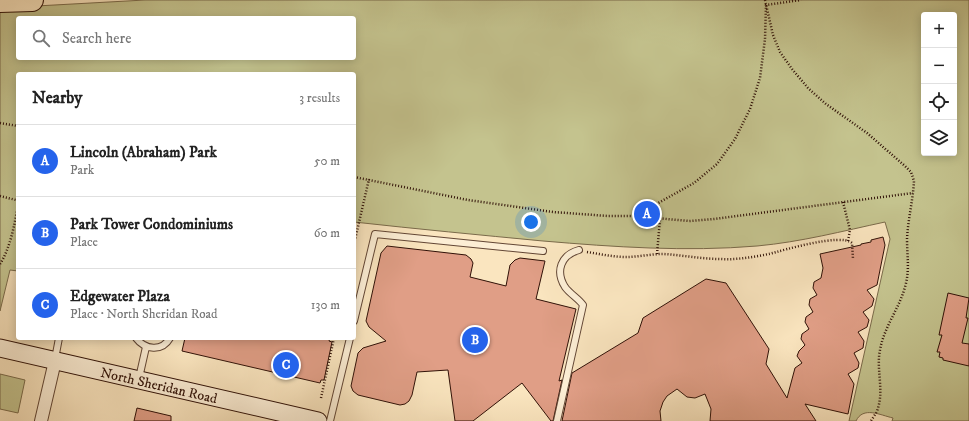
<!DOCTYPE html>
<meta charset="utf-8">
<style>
body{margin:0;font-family:"IM FELL DW Pica",serif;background:#f6f6f6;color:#222}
.controls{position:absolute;right:12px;top:12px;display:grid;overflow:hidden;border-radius:4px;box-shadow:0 2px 10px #0003}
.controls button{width:36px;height:36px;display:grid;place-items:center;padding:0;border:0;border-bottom:1px solid #e0e0e0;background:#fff;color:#222;font:20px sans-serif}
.you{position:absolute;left:531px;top:222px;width:14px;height:14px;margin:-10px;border:3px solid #fff;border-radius:50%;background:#1a73e8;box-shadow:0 0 0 6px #1a73e833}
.badge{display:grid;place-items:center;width:26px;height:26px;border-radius:50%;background:#2563eb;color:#fff;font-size:13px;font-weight:700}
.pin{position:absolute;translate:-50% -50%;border:2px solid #fff;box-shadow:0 1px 4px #0006}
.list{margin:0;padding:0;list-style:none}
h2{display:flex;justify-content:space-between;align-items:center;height:52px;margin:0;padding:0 16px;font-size:17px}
h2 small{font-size:13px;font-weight:400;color:#767676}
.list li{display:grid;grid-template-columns:26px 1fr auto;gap:12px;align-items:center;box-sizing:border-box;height:72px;padding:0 16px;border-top:1px solid #e0e0e0}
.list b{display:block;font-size:15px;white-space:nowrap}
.list p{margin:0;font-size:13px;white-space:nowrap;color:#767676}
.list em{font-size:13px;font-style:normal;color:#767676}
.icon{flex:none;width:22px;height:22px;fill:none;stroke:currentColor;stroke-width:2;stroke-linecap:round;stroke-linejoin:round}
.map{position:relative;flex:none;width:969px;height:421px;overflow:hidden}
.search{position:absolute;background:#fff;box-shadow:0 2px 10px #0003;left:16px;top:16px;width:340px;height:44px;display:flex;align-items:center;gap:10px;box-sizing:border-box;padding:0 14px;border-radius:4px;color:#767676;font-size:15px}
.panel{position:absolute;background:#fff;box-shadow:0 2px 10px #0003;left:16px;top:72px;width:340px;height:268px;border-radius:4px}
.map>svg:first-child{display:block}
.green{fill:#c4c38e;stroke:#7a6a4a;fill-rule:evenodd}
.building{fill:#e09e86;stroke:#301107}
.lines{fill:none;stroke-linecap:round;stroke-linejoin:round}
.service-casing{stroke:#624635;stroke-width:8}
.minor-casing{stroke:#624635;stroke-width:14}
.secondary-casing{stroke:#301107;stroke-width:19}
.motorway-casing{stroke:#301107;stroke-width:24}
.path{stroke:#301107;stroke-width:2.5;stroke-dasharray:1 2;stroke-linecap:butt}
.service{stroke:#fceed5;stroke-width:6}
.minor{stroke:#fceed5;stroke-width:12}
.secondary{stroke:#fceed5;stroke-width:17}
.motorway{stroke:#fae5bf;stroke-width:22}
.labels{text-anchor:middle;stroke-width:3.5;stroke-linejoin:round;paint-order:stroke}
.street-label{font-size:14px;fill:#301107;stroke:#fceed5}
</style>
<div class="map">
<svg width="969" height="421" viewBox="0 0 969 421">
<rect width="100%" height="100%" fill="#fae5bf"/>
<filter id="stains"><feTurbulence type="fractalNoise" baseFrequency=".005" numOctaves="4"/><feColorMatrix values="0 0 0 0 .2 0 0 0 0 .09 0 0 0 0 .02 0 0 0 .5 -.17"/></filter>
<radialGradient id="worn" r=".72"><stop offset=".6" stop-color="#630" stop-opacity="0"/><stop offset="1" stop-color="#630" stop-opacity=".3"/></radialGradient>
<path class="green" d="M145,0H969V421H892L893,418C880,415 863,406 856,421H849L890,239L885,222C843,231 801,242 757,246C686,252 614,247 543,241C480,235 417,229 354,222V74H18V271L10,270L0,311V8ZM924,15H954V153H924ZM18,18H354V58H18Z
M0,374L25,380L18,413L0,409Z"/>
<path class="building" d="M883,237L885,245L877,285L867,290L874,299L872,306L863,312L869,320L867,327L858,332L864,341L863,348L854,353L859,363L858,368L848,374L854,384L848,414L805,404L816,421H710L711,409L705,394L695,398L687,397L677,389L667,396L663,402L660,411L661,421H562L572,373L638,333L643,318L706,279L726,283L769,349L766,364L787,398L795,368L802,363L797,356L799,351L805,345L801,339L802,334L809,329L805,322L806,317L813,312L809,305L810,299L817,295L813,288L814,282L821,278L823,268L820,254L861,245V244L871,242V240Z
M387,246L466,255L471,259L473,263L470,277L506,286L510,265L515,260L520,258L545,261L536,299L576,309L559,381L562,380L553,421H551L522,383L473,421H455L448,370L417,372L412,395L409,401L405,404L400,405L358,395L353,391L351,386L358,353L363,348L386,341L369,327L366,321L381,253Z
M948,293L969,298L966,318H968L962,343L969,344V366L943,360V358L939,357L940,352H937L942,335H939Z
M185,338H330L329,341L332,342L324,380H321L320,383L182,351Z
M137,408L171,416V421H134Z"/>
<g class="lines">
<g class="service-casing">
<path id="service" d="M354,321L375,234L543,251
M136,338C145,350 162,352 170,338
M55,359L59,338
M139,378L146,347
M330,421L350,338
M557,421L583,305C578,298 570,294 565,287C555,271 561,255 579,250"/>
</g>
<g class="minor-casing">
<path id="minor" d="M41,421L55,361"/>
</g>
<g class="secondary-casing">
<path id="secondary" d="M0,348L318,421"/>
</g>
<g class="motorway-casing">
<path id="motorway" d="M0,1L32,0"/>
</g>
<path class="path" d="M765,0L773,35L780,52L792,69L808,88L826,104L867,133L905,166L911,172L914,181C913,200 908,219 907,239C907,256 910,270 905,287C899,309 884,327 880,350C876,369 884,389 878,408C877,413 873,417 871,421
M0,123L18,126
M354,177L468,200L553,212L608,216H634L689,221L714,219L913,193
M0,196L16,200L18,202
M843,202L850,230L848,241
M635,216L694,183L717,164L735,139L750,109L760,78L765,39L766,5L801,0
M354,244L369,179
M587,252C600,254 613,257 626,257C638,257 651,254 663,254C682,255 701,259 721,259C737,260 753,257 769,254C784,250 841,233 852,243L853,259
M657,254L660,219
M0,264C10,249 15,223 18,205
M321,398L334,338"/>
<use href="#service" class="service"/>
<use href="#minor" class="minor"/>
<use href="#secondary" class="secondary"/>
<use href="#motorway" class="motorway"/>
</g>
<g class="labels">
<g class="street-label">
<text transform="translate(159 385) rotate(13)" y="5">North Sheridan Road</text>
</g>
</g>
<rect width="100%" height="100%" filter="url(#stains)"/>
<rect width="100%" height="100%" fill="url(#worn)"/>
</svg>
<div class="controls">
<button>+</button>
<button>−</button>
<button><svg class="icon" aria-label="locate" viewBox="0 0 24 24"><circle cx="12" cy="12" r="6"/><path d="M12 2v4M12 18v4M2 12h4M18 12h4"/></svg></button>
<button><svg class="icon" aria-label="layers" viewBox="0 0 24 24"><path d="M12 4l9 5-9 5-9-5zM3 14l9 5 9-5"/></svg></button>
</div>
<div class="you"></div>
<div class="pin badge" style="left:647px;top:214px">A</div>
<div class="pin badge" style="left:475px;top:340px">B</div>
<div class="pin badge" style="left:286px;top:365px">C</div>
<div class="search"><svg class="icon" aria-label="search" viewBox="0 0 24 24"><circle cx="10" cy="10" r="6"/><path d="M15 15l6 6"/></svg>Search here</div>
<section class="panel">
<h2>Nearby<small>3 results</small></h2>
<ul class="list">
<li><span class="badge">A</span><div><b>Lincoln (Abraham) Park</b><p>Park</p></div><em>50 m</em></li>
<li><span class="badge">B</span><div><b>Park Tower Condominiums</b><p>Place</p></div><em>60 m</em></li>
<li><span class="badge">C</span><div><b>Edgewater Plaza</b><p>Place · North Sheridan Road</p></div><em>130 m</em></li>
</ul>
</section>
</div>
